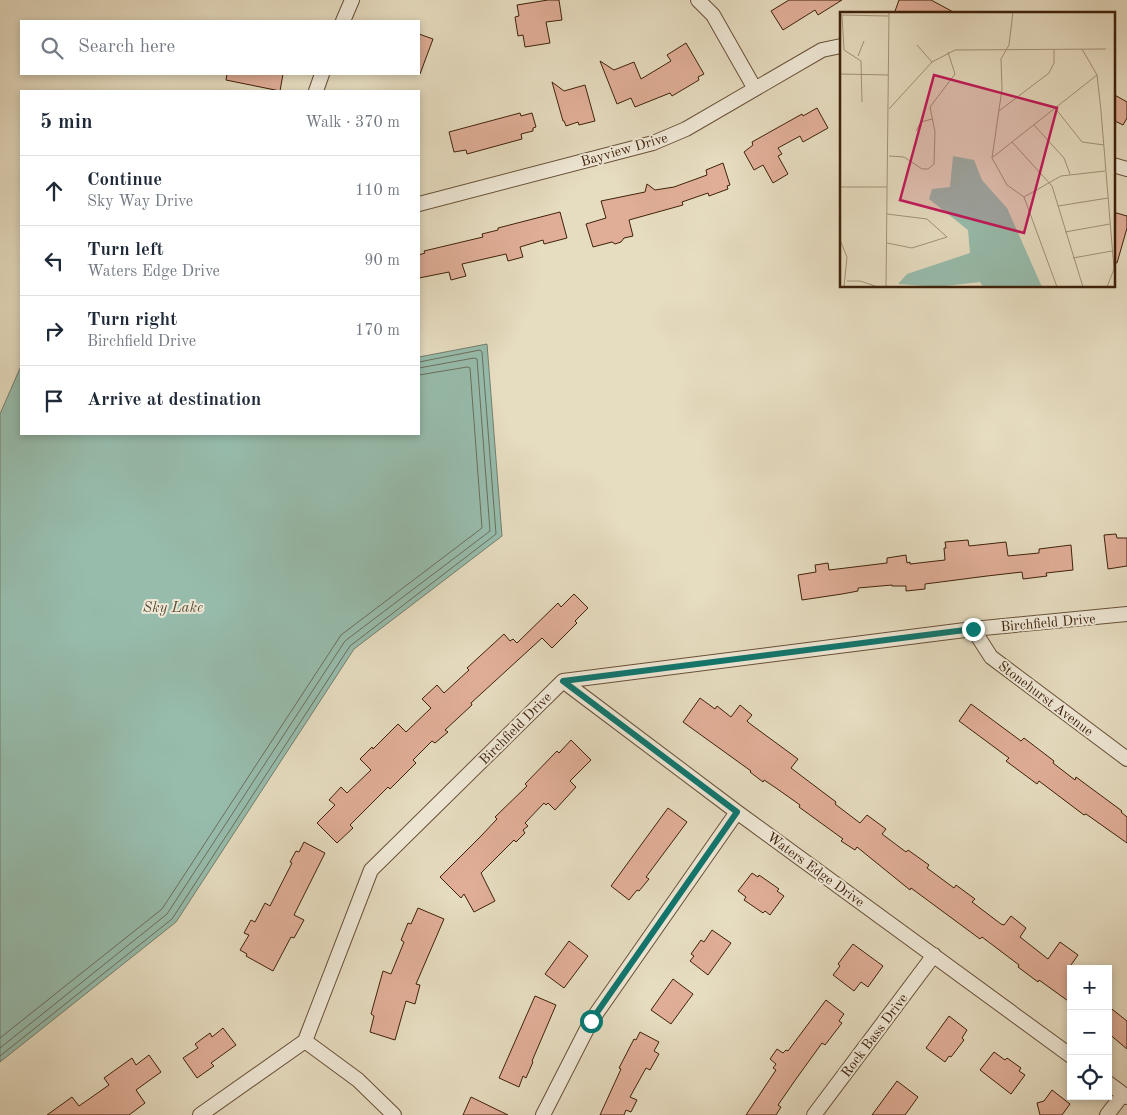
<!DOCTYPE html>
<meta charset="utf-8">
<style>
body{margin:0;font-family:"Old Standard TT",serif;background:#f6f6f7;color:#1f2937}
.controls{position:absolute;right:15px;bottom:15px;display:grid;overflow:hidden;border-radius:0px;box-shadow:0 2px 8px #0003}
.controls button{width:45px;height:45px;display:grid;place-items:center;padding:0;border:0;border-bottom:1px solid #e0e1e3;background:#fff;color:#1f2937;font:25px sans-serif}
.stop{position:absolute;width:15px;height:15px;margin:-11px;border:4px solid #0f766e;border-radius:50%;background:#fff}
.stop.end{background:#0f766e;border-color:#fff;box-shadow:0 1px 5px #0008}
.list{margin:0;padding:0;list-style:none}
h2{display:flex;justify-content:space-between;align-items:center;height:65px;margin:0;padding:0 20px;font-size:21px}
h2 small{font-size:16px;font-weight:400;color:#747a83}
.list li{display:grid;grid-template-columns:32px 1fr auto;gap:15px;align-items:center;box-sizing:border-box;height:70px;padding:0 20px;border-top:1px solid #e0e1e3}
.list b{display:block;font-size:19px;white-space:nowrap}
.list p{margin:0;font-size:16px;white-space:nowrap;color:#747a83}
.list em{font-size:16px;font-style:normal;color:#747a83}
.icon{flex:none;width:28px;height:28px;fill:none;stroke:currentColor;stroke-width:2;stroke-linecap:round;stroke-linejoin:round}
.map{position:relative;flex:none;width:1127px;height:1115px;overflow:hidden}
.search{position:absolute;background:#fff;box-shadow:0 2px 8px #0003;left:20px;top:20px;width:400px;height:55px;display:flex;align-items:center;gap:12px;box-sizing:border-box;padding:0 18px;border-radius:0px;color:#747a83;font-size:19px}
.panel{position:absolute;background:#fff;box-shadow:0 2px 8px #0003;left:20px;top:90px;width:400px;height:345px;border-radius:0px}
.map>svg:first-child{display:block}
.water{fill:#97bcac;stroke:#737e6b}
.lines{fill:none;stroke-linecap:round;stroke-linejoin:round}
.shore{stroke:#6a6e5b;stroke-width:1}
.building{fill:#e0ae97;stroke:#3e210a}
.minor-casing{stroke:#685038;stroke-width:16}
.minor{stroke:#efe8d6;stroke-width:14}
.route{stroke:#0f766e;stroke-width:6}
.labels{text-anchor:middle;stroke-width:4;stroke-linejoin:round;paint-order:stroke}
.street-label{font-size:14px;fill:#3e210a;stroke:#efe8d6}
.water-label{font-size:15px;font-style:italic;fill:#59503b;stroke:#efe8d6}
.inset-road{fill:none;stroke:#a39177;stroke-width:1}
.view{fill:#c2185b;fill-opacity:0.15;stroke:#c2185b;stroke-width:2.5}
.inset-edge{fill:none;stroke:#3e210a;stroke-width:2.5}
</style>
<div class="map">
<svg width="1127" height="1115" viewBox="0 0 1127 1115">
<rect width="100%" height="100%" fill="#e6dcc0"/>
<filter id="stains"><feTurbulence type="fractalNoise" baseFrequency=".004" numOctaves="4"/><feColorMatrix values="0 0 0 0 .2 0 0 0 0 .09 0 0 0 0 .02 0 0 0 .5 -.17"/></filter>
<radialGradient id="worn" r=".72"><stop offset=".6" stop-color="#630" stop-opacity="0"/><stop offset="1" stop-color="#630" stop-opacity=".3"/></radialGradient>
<path class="water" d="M487,344L502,536L354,649L176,922L0,1062V414L21,366V434H419V357Z"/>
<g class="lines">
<path class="shore" d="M0,1038L162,909L341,635L482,528L470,368L467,367L419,375
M0,1048L167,914L345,641L490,531L477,359L474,358L419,368
M0,1056L172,919L350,646L496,534L482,352L480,350L419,362"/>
</g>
<path class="building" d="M548,0H559L562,20L546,22L550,43L525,47L523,35L518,36L515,17L519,16L517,5Z
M789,0H842L818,15L815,10L783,30L771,11Z
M899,0H931L957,14H894Z
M419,34L433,39L420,74H419Z
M686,43L704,74L698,77L699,80L672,96L670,93L635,107L631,98L617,104L600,61L614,70L634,62L641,79L671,61L667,55Z
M227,74H283L280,91L226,80Z
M552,82L564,91L585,85L595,121L579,125L578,122L566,126L564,121H563Z
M1113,94L1127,102V118L1123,125L1113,120Z
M817,108L828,128L803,142L800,136L778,148L782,154L778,156L788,174L773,183L763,165L754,170L744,152L753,145L752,142L802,114L803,116Z
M520,113L521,116L532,113L536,127L533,128V131L521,134L522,139L467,154L466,150L454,152L449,132Z
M723,163L730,185L727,186L728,189L709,196L708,193L682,202L683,205L629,220L633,236L624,238L621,242L615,244L612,242L593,247L586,224L606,218L601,201L645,192L647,184L655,190L674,187L707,175L706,170Z
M560,212L567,238L544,244L543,240L520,247L523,257L508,261L506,254L462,264L466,276L451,280L449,272L419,278V255L425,253L424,251L483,237L482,234L498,230V228Z
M1113,212L1127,216V228L1117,263L1113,262Z
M1116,534L1117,538H1127V566L1108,569L1104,535Z
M968,540L969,546L1006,542L1008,556L1039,553V549L1071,545L1073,570L1046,573L1047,576L1023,579L1022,572L987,576L925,584V589L906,591V586H892V585L858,588V591L842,594L802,600L798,575L816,572L815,565L828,563L829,570L887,563V558L906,555L907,563L910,562V564L945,560L944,548H946L945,542Z
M574,594L588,608L575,621L577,623L552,648L542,638L471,703L472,705L445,730L448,732L435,743L432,741L413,760L416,763L390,789L388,787L350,825L353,828L337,843L317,823L335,805L329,800L341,787L347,793L371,770L360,759L372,747L373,749L398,724L406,732L431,708L422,699L437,685L444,693L469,670L467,668L504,634L510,641L513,639L517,643L558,603L561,607Z
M700,698L715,709L717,706L731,717L740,705L752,715L747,721L749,723L798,759L791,768L836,802L835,804L860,823L867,815L886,829L882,834L906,852L908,850L929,865L927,868L954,888L956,885L975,899L972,902L1001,924L1004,925L1011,916L1026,928L1020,937L1048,959L1060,942L1078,955L1071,965V1003L1039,980L1038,982L1018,967L1019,965L982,937L980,939L911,888L910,890L857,847L855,850L841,841L843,839L799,807L800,805L776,788L764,780L763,782L750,772L751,771L683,722Z
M971,704L1021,741L1024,738L1054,761L1053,763L1075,780L1076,777L1122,811L1121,812L1127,817V843L1086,814L1084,815L1039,781L1037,784L1006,761L1009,758L959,721Z
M571,740L591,760L570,781L576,787L555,810L548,803L546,805L544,803L525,823L528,826L523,830L525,833L516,842L514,840L481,873L495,901L474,912L464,894L461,898L440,877L482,835L497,819L495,817L527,786L525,784L557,751L559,753Z
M668,808L687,822L646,877L649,879L639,891L637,890L629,900L611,886Z
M304,842L325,853L294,915L304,920L294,938L291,937L273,971L246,956L247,954L240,950L249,935L244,933L251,920L255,922L265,903L270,906L292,863L290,862L296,851L299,852Z
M752,873L758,877L759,875L779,889L777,891L784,896L770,915L765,911L763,913L744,900L746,897L738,891Z
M418,908L444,919L416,984L420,985L415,1004L406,1001L395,1040L370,1032L374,1016L371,1014L383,971L391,974L404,942L401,940L408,923L411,924Z
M712,930L731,943L708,975L690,961L694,956L691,954L701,940L704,942Z
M569,941L588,956L564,988L545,974Z
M853,944L883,966L868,987L861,982L854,991L833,975L840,966L838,964Z
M673,979L693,994L671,1024L651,1010Z
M535,996L556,1005L532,1061L533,1062L526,1078L523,1076L519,1087L499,1078Z
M826,1000L844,1014L839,1021L842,1023L825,1045L822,1043L796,1079L778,1105L781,1107L776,1115H746L776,1070L773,1068L776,1064L770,1059L777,1049L783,1053L786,1050L788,1051Z
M1108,1006L1127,1021V1049L1108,1033Z
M949,1016L967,1030L962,1038L964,1040L951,1057L949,1056L945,1062L926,1048Z
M223,1028L236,1045L211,1063L214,1066L197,1078L183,1058L198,1048L195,1044L210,1033L212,1037Z
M640,1032L659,1042L654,1051L659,1054L650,1070L646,1068L630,1097L637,1100L631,1112L626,1110L624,1115H600L621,1069L619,1068L634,1039L636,1040Z
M994,1052L1005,1060L1007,1058L1021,1068L1019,1071L1025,1075L1011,1094L980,1070Z
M149,1055L161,1072L136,1090L145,1103L129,1115H47L72,1097L79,1106L109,1085L104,1078L132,1058L136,1065Z
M897,1081L918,1097L905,1115H872Z
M1052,1090L1070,1104L1062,1115H1040L1037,1103L1044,1101Z
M471,1097L508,1115H463Z"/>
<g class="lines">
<g class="minor-casing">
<path id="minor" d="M698,0L713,15L755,89
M343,21L352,0
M316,91L322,74
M1113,165L1127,169
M419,204L653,143L686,129L822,50L841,46
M973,629L991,657L1127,759
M563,681L737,812L1071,1056
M305,1041L358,1080L394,1115
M1108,1083L1127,1097
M200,1115L305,1041L371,870L563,681L973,629L1127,614
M543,1115L591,1021L737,812
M814,1115L934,955
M1107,1115L1123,1094"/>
</g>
<use href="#minor" class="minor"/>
</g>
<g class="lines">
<path class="route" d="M591,1021L737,812L563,681L973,629"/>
</g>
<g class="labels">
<g class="street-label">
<text transform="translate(624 149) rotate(-16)" y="5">Bayview Drive</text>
<text transform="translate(1048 622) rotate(-5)" y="5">Birchfield Drive</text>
<text transform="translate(1046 698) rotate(37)" y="5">Stonehurst Avenue</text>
<text transform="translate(515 728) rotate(-45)" y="5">Birchfield Drive</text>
<text transform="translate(816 869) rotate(36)" y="5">Waters Edge Drive</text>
<text transform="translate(874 1035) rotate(-53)" y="5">Rock Bass Drive</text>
</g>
<g class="water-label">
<text x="173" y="612">Sky Lake</text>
</g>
</g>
<g transform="translate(840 12)">
<rect width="275" height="275" fill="#e6dcc0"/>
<path d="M113,144L134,148L142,168L167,196L202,275H143L140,270L97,275L58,272L67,262L130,241L128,218L89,187L92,177L110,175Z" fill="#97bcac"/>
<path class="inset-road" d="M173,0L169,33L161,47L162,77L152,146L167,173L184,185L217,275M1,3L48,4M2,3L4,38L21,49L22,90M77,33L92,50M242,37L257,63L261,99L274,257L267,275M18,44L24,29M0,62L48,63M215,96L242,130L264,133M49,97L92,50L115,38L266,37M159,99L209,61L214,51V37M194,113L224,146L230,162M76,119L81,110L92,107M172,130L212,174L243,275M49,144L64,145L82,157H88L94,152L95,120L90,95L115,62L108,40M153,145L257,63M0,175H47M184,185L221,164L265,159M218,194L268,186M225,220L270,212M0,228L7,245L4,275M47,231L72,236L107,225L87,207L47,202M233,246L272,239M7,269H20L38,275M46,275L49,0"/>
<path class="view" d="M94,63L217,96L184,221L60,188Z"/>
<rect width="275" height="275" class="inset-edge"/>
</g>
<rect width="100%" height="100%" filter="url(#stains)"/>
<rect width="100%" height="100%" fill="url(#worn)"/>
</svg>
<div class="controls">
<button>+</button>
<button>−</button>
<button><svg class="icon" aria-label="locate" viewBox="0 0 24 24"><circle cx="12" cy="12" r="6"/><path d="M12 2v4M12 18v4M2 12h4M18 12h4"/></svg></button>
</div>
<div class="stop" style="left:591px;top:1021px"></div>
<div class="stop end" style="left:973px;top:629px"></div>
<div class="search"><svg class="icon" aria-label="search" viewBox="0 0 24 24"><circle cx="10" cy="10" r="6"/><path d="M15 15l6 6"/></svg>Search here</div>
<section class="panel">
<h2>5 min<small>Walk · 370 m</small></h2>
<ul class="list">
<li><svg class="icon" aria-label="ahead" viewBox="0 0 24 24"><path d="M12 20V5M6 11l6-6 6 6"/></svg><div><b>Continue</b><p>Sky Way Drive</p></div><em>110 m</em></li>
<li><svg class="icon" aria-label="left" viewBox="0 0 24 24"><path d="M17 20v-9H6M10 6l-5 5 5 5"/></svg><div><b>Turn left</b><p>Waters Edge Drive</p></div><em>90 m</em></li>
<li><svg class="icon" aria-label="right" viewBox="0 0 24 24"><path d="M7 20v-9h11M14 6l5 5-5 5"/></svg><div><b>Turn right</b><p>Birchfield Drive</p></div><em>170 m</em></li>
<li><svg class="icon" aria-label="arrive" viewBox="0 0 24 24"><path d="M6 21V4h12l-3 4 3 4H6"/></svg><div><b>Arrive at destination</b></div></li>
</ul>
</section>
</div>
